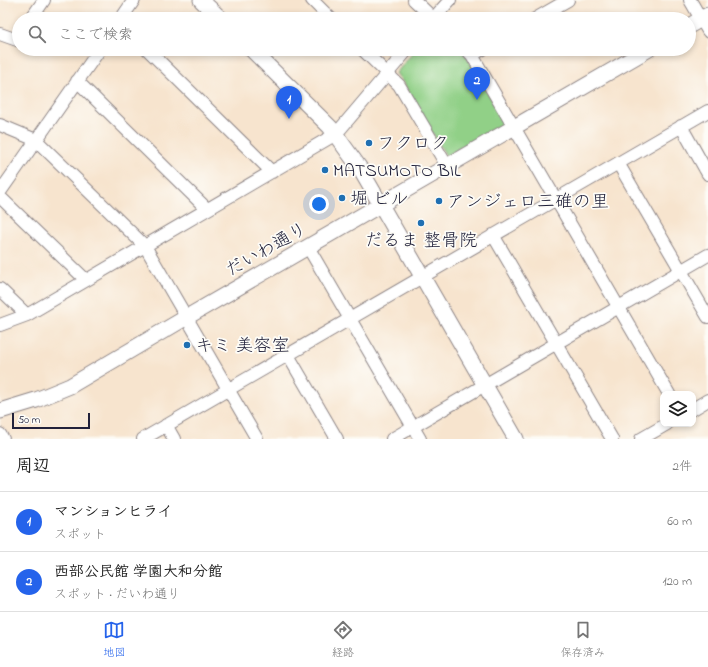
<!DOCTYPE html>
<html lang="ja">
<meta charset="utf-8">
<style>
body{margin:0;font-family:"Indie Flower","Klee One",sans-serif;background:#f6f6f6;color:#222}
.controls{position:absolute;right:12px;bottom:12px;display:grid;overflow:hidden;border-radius:8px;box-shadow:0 2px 6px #0003}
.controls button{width:36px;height:36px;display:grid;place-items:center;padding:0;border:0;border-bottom:1px solid #e0e0e0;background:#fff;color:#222;font:20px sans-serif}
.scale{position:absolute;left:12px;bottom:10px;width:78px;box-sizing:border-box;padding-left:4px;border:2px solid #22223b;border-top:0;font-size:11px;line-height:14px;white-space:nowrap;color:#22223b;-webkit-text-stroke:3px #fdfcf7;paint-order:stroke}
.you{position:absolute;left:319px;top:204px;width:14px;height:14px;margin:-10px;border:3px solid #fff;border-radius:50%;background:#1a73e8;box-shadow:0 0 0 6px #1a73e833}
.badge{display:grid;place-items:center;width:26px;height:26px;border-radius:50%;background:#2563eb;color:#fff;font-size:13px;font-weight:700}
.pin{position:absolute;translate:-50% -33px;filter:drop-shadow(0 1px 2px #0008)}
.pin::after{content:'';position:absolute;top:21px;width:14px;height:12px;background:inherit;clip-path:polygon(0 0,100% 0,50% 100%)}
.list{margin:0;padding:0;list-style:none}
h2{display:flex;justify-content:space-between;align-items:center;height:52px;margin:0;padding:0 16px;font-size:17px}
h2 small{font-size:13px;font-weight:400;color:#767676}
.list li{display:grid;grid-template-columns:26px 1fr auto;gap:12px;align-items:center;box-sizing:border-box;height:60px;padding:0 16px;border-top:1px solid #e0e0e0}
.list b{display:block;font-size:15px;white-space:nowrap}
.list p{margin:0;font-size:13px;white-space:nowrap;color:#767676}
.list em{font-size:13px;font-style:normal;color:#767676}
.icon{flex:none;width:22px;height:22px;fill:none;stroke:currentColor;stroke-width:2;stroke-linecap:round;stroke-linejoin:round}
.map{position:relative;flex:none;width:708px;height:439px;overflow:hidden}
.search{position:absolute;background:#fff;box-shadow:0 2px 6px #0003;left:12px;right:12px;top:12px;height:44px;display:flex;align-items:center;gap:10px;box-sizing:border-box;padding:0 14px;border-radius:22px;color:#767676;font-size:15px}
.sheet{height:172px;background:#fff}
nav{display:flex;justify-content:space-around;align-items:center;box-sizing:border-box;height:56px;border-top:1px solid #e0e0e0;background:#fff;font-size:11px;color:#767676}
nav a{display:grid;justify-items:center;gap:2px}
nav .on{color:#2563eb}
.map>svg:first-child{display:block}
.green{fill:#91d087;stroke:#5a7961}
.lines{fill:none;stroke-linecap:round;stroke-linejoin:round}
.minor-casing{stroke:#8c8384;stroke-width:14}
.tertiary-casing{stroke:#8c8384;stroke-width:17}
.minor{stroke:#fff;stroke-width:12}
.tertiary{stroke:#fff;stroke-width:15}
.poi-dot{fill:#1f6fb2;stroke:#fdfcf7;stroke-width:1.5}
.labels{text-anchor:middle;stroke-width:3.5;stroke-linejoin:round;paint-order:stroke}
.poi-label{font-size:18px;fill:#22223b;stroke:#fdfcf7;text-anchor:start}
.street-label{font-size:18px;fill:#22223b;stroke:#fdfcf7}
</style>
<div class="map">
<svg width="708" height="439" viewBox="0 0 708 439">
<rect width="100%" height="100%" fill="#fdfcf7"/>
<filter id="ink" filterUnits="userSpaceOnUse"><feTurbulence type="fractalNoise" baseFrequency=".025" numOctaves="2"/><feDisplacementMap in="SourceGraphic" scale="8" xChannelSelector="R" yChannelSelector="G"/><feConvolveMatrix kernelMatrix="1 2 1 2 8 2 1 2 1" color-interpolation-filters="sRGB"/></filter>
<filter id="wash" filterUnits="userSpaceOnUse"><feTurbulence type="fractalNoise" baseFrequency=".012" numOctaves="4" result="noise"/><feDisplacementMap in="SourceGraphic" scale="16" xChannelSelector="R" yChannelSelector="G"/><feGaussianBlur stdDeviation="0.9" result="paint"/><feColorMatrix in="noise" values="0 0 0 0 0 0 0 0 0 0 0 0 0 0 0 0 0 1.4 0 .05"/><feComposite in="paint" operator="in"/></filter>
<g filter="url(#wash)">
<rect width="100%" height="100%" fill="#f7e4ce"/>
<path class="green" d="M416,49H445L448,52L450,49H459L467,57L505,122L446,156L404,84L396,73Z"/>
</g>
<g filter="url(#ink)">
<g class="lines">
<g class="minor-casing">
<path id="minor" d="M312,0L331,19
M414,0L434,19
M690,0L708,31
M31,19L44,0
M121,19L134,0
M433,19L450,0
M535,19L568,0
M0,34L17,40L19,37
M147,49L272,172
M362,49L399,85L447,166
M466,49L472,55L669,394
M472,55L483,49
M77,81L207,209
M0,125L36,140L145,246L257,439
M681,126L708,174
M618,163L708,317
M0,192L100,49
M0,197L86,280
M493,235L612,439
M308,247L420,439
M0,289L27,315
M0,325L27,315L336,134L408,49
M288,355L337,439
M693,409L708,400
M166,425L174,439
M0,434L3,439
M143,439L708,111
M392,439L708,255
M641,439L667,424"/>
</g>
<g class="tertiary-casing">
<path id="tertiary" d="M201,0L221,19
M689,26L708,15
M251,49L330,127L359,167L516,439
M0,411L36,400L70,386L187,317L649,49"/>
</g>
<use href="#minor" class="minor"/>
<use href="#tertiary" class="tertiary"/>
</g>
</g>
<g class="poi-dot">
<circle cx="369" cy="143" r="4"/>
<circle cx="325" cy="170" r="4"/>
<circle cx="342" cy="198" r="4"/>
<circle cx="439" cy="201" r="4"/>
<circle cx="421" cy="223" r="4"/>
<circle cx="187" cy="345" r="4"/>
</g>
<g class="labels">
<g class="poi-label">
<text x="377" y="149">フクロク</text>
<text x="333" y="176">MATSUMOTO BIL</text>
<text x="350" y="204">堀 ビル</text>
<text x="447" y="207">アンジェロ三碓の里</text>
<text x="421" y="246" text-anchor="middle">だるま 整骨院</text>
<text x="195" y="351">キミ 美容室</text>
</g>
<g class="street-label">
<text transform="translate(266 249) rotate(-30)" y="6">だいわ通り</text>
</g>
</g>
</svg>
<div class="controls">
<button><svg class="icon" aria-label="layers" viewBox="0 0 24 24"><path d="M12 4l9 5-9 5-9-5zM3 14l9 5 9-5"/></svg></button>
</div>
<div class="scale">50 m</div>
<div class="you"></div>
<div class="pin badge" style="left:289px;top:119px">1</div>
<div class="pin badge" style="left:477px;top:100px">2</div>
<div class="search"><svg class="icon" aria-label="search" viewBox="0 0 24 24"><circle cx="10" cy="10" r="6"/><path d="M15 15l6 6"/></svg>ここで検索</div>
</div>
<section class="sheet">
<h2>周辺<small>2件</small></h2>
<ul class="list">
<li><span class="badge">1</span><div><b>マンションヒライ</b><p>スポット</p></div><em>60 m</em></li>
<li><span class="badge">2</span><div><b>西部公民館 学園大和分館</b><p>スポット · だいわ通り</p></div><em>120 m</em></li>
</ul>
</section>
<nav>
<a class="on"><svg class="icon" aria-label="map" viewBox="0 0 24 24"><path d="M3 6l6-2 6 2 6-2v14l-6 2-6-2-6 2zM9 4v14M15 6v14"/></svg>地図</a>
<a><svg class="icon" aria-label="directions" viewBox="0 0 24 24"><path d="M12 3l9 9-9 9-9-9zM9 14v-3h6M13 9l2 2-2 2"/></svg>経路</a>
<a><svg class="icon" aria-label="saved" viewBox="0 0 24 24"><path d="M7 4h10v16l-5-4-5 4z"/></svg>保存済み</a>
</nav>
